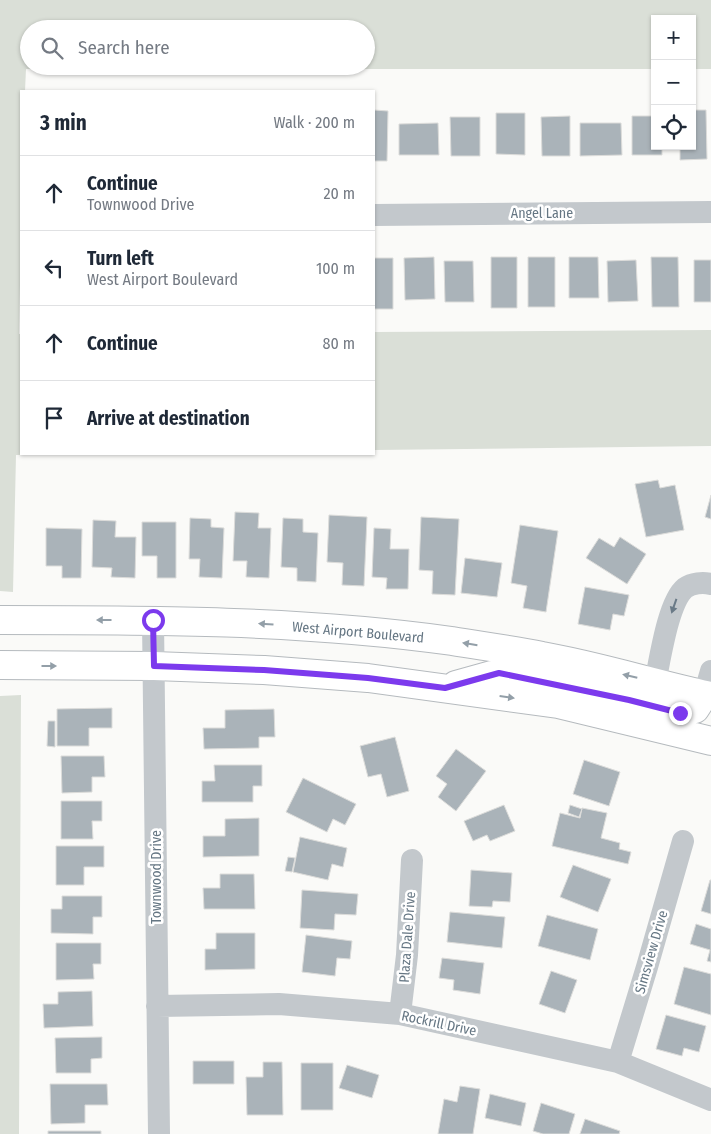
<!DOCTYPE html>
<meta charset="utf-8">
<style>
body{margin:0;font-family:"Fira Sans Condensed",sans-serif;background:#f6f6f7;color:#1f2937}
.controls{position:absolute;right:15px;top:15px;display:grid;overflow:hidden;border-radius:0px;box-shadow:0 1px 4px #0004}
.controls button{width:45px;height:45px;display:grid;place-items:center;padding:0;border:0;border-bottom:1px solid #e0e1e3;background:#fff;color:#1f2937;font:25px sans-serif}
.stop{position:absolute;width:15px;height:15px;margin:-11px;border:4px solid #7c3aed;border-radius:50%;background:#fff}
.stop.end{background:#7c3aed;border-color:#fff;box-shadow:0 1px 5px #0008}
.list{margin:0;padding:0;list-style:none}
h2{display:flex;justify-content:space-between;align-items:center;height:65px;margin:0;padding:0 20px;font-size:21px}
h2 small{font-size:16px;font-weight:400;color:#747a83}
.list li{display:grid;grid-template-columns:32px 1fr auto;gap:15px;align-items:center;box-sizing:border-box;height:75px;padding:0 20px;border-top:1px solid #e0e1e3}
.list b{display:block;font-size:19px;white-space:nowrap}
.list p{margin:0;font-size:16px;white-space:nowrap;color:#747a83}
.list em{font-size:16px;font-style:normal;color:#747a83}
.icon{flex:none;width:28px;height:28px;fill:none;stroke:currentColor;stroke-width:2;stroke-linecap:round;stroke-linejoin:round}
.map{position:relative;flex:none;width:711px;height:1134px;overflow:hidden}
.search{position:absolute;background:#fff;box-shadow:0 1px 4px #0004;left:20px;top:20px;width:355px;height:55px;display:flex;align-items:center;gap:12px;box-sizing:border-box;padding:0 18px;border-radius:28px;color:#747a83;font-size:19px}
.panel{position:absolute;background:#fff;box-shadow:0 1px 4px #0004;left:20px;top:90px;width:355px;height:365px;border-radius:0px}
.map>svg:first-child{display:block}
.green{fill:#dadfd7;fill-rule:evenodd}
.building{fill:#aab3b9;stroke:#dcdcda}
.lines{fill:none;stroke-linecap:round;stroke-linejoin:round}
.major-casing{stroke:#b5babe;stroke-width:30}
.minor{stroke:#c3c8cc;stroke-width:22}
.major{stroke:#fff;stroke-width:28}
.oneway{fill:#6a7a87}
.oneway2{fill:#939fa8}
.route{stroke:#7c3aed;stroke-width:6}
.labels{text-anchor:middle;stroke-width:5;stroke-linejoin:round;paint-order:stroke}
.street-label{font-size:14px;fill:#657683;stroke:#fff}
</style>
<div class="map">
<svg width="711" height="1134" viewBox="0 0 711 1134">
<rect width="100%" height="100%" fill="#fafaf8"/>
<path class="green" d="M0,0H711V69H692V19H655V69H26L25,91H21V236L19,334H21V454H68L16,455L13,592L0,591ZM29,29H366V66H29Z
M711,330V446L374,450V332Z
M21,695L19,1134H0V696Z"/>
<path class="building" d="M374,110L388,111L387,161H374Z
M692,110H706L707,159L680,160V146H692Z
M496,113H525V155L496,154Z
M570,116V156H542L541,117Z
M632,116H655V146H662V155H632Z
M450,117H480V156H451Z
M438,123L439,155H399V124Z
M580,123H621L622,155L580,156Z
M434,257L435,299L405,300L404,258Z
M491,257H517V308H491Z
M528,257H555V307H528Z
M569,257H598L599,298H569Z
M651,257H678L679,307H652Z
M374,258H393V309H374Z
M636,260L638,301L608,302L607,261Z
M694,260H711V302H694Z
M444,261H473L474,302H445Z
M658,480L660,488L675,485L684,530L646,537L635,484Z
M711,495V519L705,517Z
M235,512L259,513L258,528H271L269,578L246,577L247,561H233Z
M329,515L367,517L364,586L342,585L343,563L327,562Z
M421,517L459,519L455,595L432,594L433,571L419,570Z
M190,518L211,519V527L224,528L222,578L199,577L200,559H189Z
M283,518L303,519V532L318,533L316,582L297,581V568L281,567Z
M93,520L116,521L115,537H136L135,578L111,577L112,568L92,567Z
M142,522H176V578H157V556H142Z
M520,525L558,531L546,612L523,608L527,586L511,583Z
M46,528L82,529L81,578H62V566H46Z
M374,528L391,529L390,549H409L408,589H386L387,578L372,577Z
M620,537L646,554L627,584L586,558L599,538L614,547Z
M465,558L502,563L497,597L461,593Z
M585,587L629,595L624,616L613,614L610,630L578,624Z
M112,708V728H89V746H57V709Z
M274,709L275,737H259V748L204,749L203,728H225V710Z
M48,721H55V747L47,746Z
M395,737L409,791L387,797L381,774L368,777L360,746Z
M456,749L486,771L456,811L438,797L447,784L436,776Z
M61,756H104L105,777H92V792L62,793Z
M584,760L620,772L609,806L573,794Z
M214,765H262V786H253V802H202V781H215Z
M303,778L356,804L345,825L333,819L327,832L286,812Z
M61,801H102V821H92L93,839H61Z
M504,805L515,831L490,841L487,835L473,841L464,821Z
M570,805L582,809L579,817L568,813Z
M582,808L607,813L601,838L620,843L619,849L631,852L628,864L552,846L560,813L580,818Z
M259,818V856L203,857V836H225V819Z
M300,837L347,848L343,867L332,864L328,880L293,872Z
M56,846H104V867H84V885H56Z
M288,857L295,858L292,872L285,871Z
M573,865L611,879L598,912L560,897Z
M471,870L512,873L510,902L493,901L492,907L469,906Z
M220,874H254L255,909H204L203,888H220Z
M710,880H711V914L701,911Z
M302,890L358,894L356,915L335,914L334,930L300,928Z
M62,896H102V917H93V934L51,933V909H62Z
M450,912L505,917L502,948L447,942Z
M547,915L598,929L590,960L538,946Z
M696,924L711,929V962L707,961L710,950L690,944Z
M216,933H255V969L205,970V949H216Z
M306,935L352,941L350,959L337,958L335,976L302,972Z
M56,943H101V964H93L94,979L56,980Z
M442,958L484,963L480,994L453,990L454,980L439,978Z
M684,967L711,974V1015L674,1004Z
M551,971L577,980L565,1013L539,1004Z
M92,991L93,1026L44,1028L43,1004H58V992Z
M666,1015L706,1026L699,1052L684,1048L682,1056L656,1049Z
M102,1037V1058L91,1059V1073H56L55,1038Z
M193,1061H234V1084H193Z
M263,1062H282L283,1115H247L246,1077H263Z
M301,1063H333V1110H301Z
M347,1065L379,1075L372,1098L339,1088Z
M50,1084H107L108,1105H85V1123L51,1124Z
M460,1086L480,1089L473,1134H438L444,1099L457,1102Z
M490,1094L526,1103L521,1126L485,1118Z
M541,1103L575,1114L569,1134H543L533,1131Z
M585,1119L620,1131L619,1134H580Z
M48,1131H101V1134H48Z"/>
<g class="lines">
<g class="major-casing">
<path id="major" d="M0,620C151,620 302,620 452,641C482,646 512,650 542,656C599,666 655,684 711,696
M0,665L154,666L264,670L368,678L558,704L711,741
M456,685L499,673L629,700L680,713L695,709L704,695"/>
</g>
<path class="minor" d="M374,215L711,212
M153,620L159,1134
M655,683C660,660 668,602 685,588C692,583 703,582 711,584
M704,695L711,671
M157,1006L279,1004L400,1014L618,1062L711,1100
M400,1014L407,955L412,860
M618,1062L647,967L683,841"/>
<use href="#major" class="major"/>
</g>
<defs><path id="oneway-solid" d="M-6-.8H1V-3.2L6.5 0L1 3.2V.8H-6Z" transform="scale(1.25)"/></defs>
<use class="oneway" href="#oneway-solid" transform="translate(674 606) rotate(109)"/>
<g class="oneway2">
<use href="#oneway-solid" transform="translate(104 620) rotate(180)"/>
<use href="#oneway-solid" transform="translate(266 624) rotate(-176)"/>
<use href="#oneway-solid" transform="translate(470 644) rotate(-171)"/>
<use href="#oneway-solid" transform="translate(49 666)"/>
<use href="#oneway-solid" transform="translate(630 676) rotate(-167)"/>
<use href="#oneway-solid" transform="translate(507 697) rotate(8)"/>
</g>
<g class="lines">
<path class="route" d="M153,620L154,666L264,670L368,678L445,688L499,673L629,700L680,713"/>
</g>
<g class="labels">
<g class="street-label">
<text x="542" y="218">Angel Lane</text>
<text transform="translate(358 632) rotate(5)" y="5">West Airport Boulevard</text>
<text transform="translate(156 877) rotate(-90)" y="5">Townwood Drive</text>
<text transform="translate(407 937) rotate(-86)" y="5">Plaza Dale Drive</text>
<text transform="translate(651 952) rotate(-74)" y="5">Simsview Drive</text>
<text transform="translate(439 1023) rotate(12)" y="5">Rockrill Drive</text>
</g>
</g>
</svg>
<div class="controls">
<button>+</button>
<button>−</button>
<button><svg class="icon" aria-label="locate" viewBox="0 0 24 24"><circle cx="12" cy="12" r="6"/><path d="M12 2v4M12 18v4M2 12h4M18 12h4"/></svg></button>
</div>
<div class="stop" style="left:153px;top:620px"></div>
<div class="stop end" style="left:680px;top:713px"></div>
<div class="search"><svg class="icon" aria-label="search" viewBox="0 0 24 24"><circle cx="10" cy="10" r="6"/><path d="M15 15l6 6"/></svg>Search here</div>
<section class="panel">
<h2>3 min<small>Walk · 200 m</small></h2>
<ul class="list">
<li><svg class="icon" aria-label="ahead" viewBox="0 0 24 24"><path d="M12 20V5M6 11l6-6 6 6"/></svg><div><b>Continue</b><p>Townwood Drive</p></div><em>20 m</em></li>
<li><svg class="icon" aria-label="left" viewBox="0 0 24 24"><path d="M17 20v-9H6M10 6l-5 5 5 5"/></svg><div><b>Turn left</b><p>West Airport Boulevard</p></div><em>100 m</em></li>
<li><svg class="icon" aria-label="ahead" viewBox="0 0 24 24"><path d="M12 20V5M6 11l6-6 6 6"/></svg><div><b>Continue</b></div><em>80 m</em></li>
<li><svg class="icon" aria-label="arrive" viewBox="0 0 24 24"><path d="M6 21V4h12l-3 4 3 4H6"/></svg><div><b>Arrive at destination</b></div></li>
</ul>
</section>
</div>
